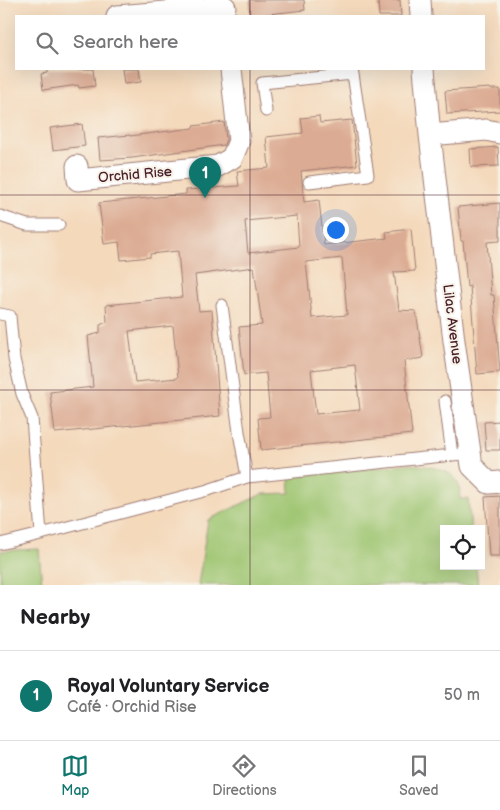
<!DOCTYPE html>
<meta charset="utf-8">
<style>
body{margin:0;font-family:"Balsamiq Sans",sans-serif;background:#f6f6f6;color:#202124}
.controls{position:absolute;right:15px;bottom:15px;display:grid;overflow:hidden;border-radius:0px;box-shadow:0 5px 20px #0002}
.controls button{width:45px;height:45px;display:grid;place-items:center;padding:0;border:0;border-bottom:1px solid #e0e0e0;background:#fff;color:#202124;font:25px sans-serif}
.you{position:absolute;left:335px;top:229px;width:18px;height:18px;margin:-12px;border:4px solid #fff;border-radius:50%;background:#1a73e8;box-shadow:0 0 0 8px #1a73e833}
.badge{display:grid;place-items:center;width:32px;height:32px;border-radius:50%;background:#0f766e;color:#fff;font-size:16px;font-weight:700}
.pin{position:absolute;translate:-50% -41px;filter:drop-shadow(0 1px 2px #0008)}
.pin::after{content:'';position:absolute;top:26px;width:18px;height:15px;background:inherit;clip-path:polygon(0 0,100% 0,50% 100%)}
.list{margin:0;padding:0;list-style:none}
h2{display:flex;justify-content:space-between;align-items:center;height:65px;margin:0;padding:0 20px;font-size:21px}
h2 small{font-size:16px;font-weight:400;color:#757577}
.list li{display:grid;grid-template-columns:32px 1fr auto;gap:15px;align-items:center;box-sizing:border-box;height:90px;padding:0 20px;border-top:1px solid #e0e0e0}
.list b{display:block;font-size:19px;white-space:nowrap}
.list p{margin:0;font-size:16px;white-space:nowrap;color:#757577}
.list em{font-size:16px;font-style:normal;color:#757577}
.icon{flex:none;width:28px;height:28px;fill:none;stroke:currentColor;stroke-width:2;stroke-linecap:round;stroke-linejoin:round}
.map{position:relative;flex:none;width:500px;height:585px;overflow:hidden}
.search{position:absolute;background:#fff;box-shadow:0 5px 20px #0002;left:15px;right:15px;top:15px;height:55px;display:flex;align-items:center;gap:12px;box-sizing:border-box;padding:0 18px;border-radius:0px;color:#757577;font-size:19px}
.sheet{height:155px;background:#fff}
nav{display:flex;justify-content:space-around;align-items:center;box-sizing:border-box;height:70px;border-top:1px solid #e0e0e0;background:#fff;font-size:14px;color:#757577}
nav a{display:grid;justify-items:center;gap:2px}
nav .on{color:#0f766e}
.map>svg:first-child{display:block}
.green{fill:#9dc570;stroke:#74724e}
.building{fill:#dcab93;fill-rule:evenodd}
.lines{fill:none;stroke-linecap:round;stroke-linejoin:round}
.lane-casing{stroke:#9f7c73;stroke-width:13}
.street-casing{stroke:#9f7c73;stroke-width:23}
.lane{stroke:#fff;stroke-width:11}
.street{stroke:#fff;stroke-width:21}
.grid{fill:none;stroke:#4a1f2b;stroke-width:1;stroke-opacity:0.55}
.labels{text-anchor:middle;stroke-width:4;stroke-linejoin:round;paint-order:stroke}
.street-label{font-size:14px;fill:#4a1f2b;stroke:#f7f3e8}
</style>
<div class="map">
<svg width="500" height="585" viewBox="0 0 500 585">
<rect width="100%" height="100%" fill="#f7f3e8"/>
<filter id="ink" filterUnits="userSpaceOnUse"><feTurbulence type="fractalNoise" baseFrequency=".02" numOctaves="2"/><feDisplacementMap in="SourceGraphic" scale="10" xChannelSelector="R" yChannelSelector="G"/><feConvolveMatrix kernelMatrix="1 2 1 2 8 2 1 2 1" color-interpolation-filters="sRGB"/></filter>
<filter id="wash" filterUnits="userSpaceOnUse"><feTurbulence type="fractalNoise" baseFrequency=".0096" numOctaves="4" result="noise"/><feDisplacementMap in="SourceGraphic" scale="20" xChannelSelector="R" yChannelSelector="G"/><feGaussianBlur stdDeviation="1.12" result="paint"/><feColorMatrix in="noise" values="0 0 0 0 0 0 0 0 0 0 0 0 0 0 0 0 0 1.4 0 .05"/><feComposite in="paint" operator="in"/></filter>
<g filter="url(#wash)">
<rect width="100%" height="100%" fill="#f4d9bb"/>
<path class="green" d="M405,464C420,465 452,467 458,483C460,488 460,494 460,499H468L471,529H444V566H476L478,585H198L208,520L262,494L290,493L289,477Z
M39,549L42,585H0V551Z"/>
<g id="blocks">
<path class="building" d="M249,0H304L305,10L250,16Z
M378,0H400L401,16H379Z
M47,69H93L95,86L79,88L78,85L43,90L41,74L47,73Z
M122,69H139L141,82L124,84Z
M490,88V89H500V111L447,114L445,91Z
M319,116L320,123L352,120L357,165L301,171L304,202L319,200L324,245L387,238L386,232L411,229L415,271L394,272L399,310L416,311L423,358L404,361L412,434L261,450L258,418L270,417L266,373L244,375L239,327L262,325L254,267L195,275L199,311L212,310L220,416L55,433L50,392L93,387L88,336L100,333V325L107,322L106,305L182,297L178,251L150,254V257L121,260L119,242L104,244L99,203L186,194V190L239,186L237,171L269,168L266,137L303,133L301,118ZM297,216L299,247L248,253L245,221ZM342,258L347,315L312,318L306,262ZM173,326L178,378L135,382L129,331ZM355,365L360,410L316,414L311,370Z
M224,122L226,139L224,145L132,158L100,160L98,138L130,135V136L193,128V126Z
M82,124L85,146L53,150L50,128Z
M498,147L499,166L471,167L470,149Z
M500,203V241L487,242L491,295H494L500,372L477,374L470,286L467,287L463,241H461L458,207Z
M500,421V450H486L484,422Z
M500,496V556H489L485,497Z"/>
</g>
</g>
<g filter="url(#ink)">
<use href="#blocks" fill-opacity="0" stroke="#9f7c73" stroke-width="1"/>
<g class="lines">
<g class="lane-casing">
<path id="lane" d="M266,111L262,83L353,74L368,175L309,182
M0,216L27,225H59
M222,305L239,432L247,477
M0,314L10,316L14,359L22,394L32,418L41,534
M445,401L452,455
M0,544L41,534L208,490L247,477L471,453"/>
</g>
<g class="street-casing">
<path id="street" d="M420,0L421,16
M117,16L225,7
M424,69L430,135L454,341L472,466L489,483L500,482
M430,135L486,130L500,133
M77,166L78,180L218,166L232,158L239,141L231,69"/>
</g>
<use href="#lane" class="lane"/>
<use href="#street" class="street"/>
</g>
</g>
<path class="grid" d="M250,0V16M250,69V585M0,195H500M0,390H500"/>
<g class="labels">
<g class="street-label">
<text transform="translate(135 174) rotate(-5)" y="5">Orchid Rise</text>
<text transform="translate(453 324) rotate(83)" y="5">Lilac Avenue</text>
</g>
</g>
</svg>
<div class="controls">
<button><svg class="icon" aria-label="locate" viewBox="0 0 24 24"><circle cx="12" cy="12" r="6"/><path d="M12 2v4M12 18v4M2 12h4M18 12h4"/></svg></button>
</div>
<div class="you"></div>
<div class="pin badge" style="left:205px;top:198px">1</div>
<div class="search"><svg class="icon" aria-label="search" viewBox="0 0 24 24"><circle cx="10" cy="10" r="6"/><path d="M15 15l6 6"/></svg>Search here</div>
</div>
<section class="sheet">
<h2>Nearby<small></small></h2>
<ul class="list">
<li><span class="badge">1</span><div><b>Royal Voluntary Service</b><p>Café · Orchid Rise</p></div><em>50 m</em></li>
</ul>
</section>
<nav>
<a class="on"><svg class="icon" aria-label="map" viewBox="0 0 24 24"><path d="M3 6l6-2 6 2 6-2v14l-6 2-6-2-6 2zM9 4v14M15 6v14"/></svg>Map</a>
<a><svg class="icon" aria-label="directions" viewBox="0 0 24 24"><path d="M12 3l9 9-9 9-9-9zM9 14v-3h6M13 9l2 2-2 2"/></svg>Directions</a>
<a><svg class="icon" aria-label="saved" viewBox="0 0 24 24"><path d="M7 4h10v16l-5-4-5 4z"/></svg>Saved</a>
</nav>
